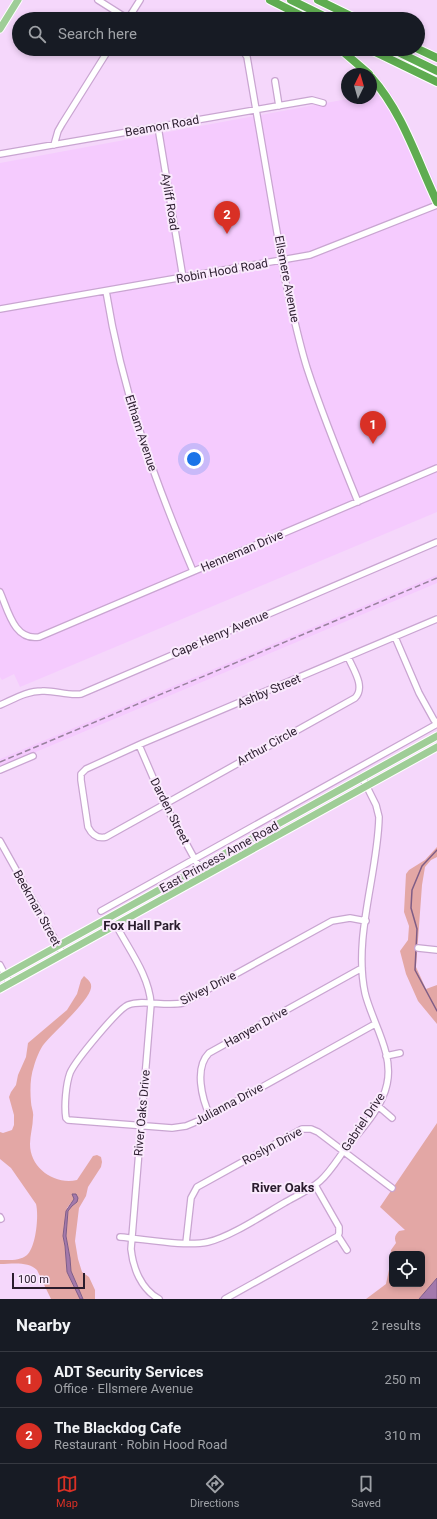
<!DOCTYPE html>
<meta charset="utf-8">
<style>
body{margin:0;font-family:Roboto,sans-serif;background:#242831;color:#f1f3f6}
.controls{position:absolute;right:12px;bottom:12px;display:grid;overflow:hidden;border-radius:6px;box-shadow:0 2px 6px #0003}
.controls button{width:36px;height:36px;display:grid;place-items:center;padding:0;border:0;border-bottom:1px solid #363941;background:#171b24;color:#f1f3f6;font:20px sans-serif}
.compass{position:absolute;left:341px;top:68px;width:36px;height:36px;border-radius:50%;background:#171b24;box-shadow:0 2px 6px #0003;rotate:5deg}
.scale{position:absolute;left:12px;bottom:10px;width:73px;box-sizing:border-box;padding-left:4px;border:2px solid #2a1c2d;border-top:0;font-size:11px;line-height:14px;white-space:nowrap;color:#2a1c2d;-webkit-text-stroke:3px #faeafd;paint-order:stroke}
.you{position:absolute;left:194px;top:459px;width:14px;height:14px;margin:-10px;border:3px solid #fff;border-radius:50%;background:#1a73e8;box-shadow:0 0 0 6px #1a73e833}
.badge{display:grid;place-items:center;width:26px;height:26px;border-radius:50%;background:#d93025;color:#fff;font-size:13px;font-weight:700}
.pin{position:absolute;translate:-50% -33px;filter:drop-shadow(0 1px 2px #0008)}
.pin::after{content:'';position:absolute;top:21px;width:14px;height:12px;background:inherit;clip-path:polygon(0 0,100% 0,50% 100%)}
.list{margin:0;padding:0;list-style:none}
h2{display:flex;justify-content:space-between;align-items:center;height:52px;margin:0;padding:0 16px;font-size:17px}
h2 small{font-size:13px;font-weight:400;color:#9ea1a6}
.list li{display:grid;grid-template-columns:26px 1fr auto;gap:12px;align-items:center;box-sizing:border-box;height:56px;padding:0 16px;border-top:1px solid #363941}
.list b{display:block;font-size:15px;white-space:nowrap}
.list p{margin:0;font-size:13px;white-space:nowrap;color:#9ea1a6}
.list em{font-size:13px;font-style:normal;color:#9ea1a6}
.icon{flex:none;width:22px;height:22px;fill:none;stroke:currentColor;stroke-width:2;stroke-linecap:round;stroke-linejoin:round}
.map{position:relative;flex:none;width:437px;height:1299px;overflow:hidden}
.search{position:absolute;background:#171b24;box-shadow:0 2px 6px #0003;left:12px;right:12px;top:12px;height:44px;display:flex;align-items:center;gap:10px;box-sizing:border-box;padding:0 14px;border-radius:22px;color:#9ea1a6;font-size:15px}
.sheet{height:164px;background:#171b24}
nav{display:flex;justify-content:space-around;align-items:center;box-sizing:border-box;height:56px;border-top:1px solid #363941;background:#171b24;font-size:11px;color:#9ea1a6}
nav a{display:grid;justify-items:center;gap:2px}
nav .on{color:#d93025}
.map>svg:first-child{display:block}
.built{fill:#f5cbfe}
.green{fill:#e3a7a5;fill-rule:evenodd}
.water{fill:#a379ac;stroke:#7f5d86}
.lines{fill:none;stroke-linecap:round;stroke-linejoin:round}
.stream{stroke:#7f5d86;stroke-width:1.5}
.minor-casing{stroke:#c9a5d1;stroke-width:8}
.major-casing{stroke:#fff;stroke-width:9}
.highway-casing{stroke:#fff;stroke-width:10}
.minor{stroke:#fff;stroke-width:5.5}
.major{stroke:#9fcd97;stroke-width:7}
.highway{stroke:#5fac51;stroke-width:8}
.rail{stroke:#99829e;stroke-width:1.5;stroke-dasharray:6 3;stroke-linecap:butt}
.labels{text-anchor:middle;stroke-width:4;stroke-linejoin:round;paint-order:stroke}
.street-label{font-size:12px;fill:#2a1c2d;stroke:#faeafd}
.neighbourhood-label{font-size:13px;font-weight:bold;fill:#2a1c2d;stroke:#faeafd}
</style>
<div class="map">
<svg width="437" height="1299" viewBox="0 0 437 1299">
<rect width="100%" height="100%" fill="#f5d7fb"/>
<path class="built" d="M390,91L437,186V512L20,687L14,674L2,680L0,677V163L353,98H371V95Z
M437,575V583L0,767V759Z"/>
<path class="green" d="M437,847V857L431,860L425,867L422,885L416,967L426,989L437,985V1024L418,1001L406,974L400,951L408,940L409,926L404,912L406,874L409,870L425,860Z
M84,976C88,980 92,982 91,988C89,1001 54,1032 44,1044C40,1049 36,1059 34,1066C30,1077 30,1091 31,1102C31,1107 34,1112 33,1117C33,1126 30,1135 30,1144C30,1168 54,1185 77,1180L93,1156L97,1155L101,1157L102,1162L101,1167L88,1187L86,1196L79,1208L75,1241L78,1259L82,1272L89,1277L95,1290V1299H83L71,1271L70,1258L66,1236L68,1211L72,1206L77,1202L74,1199L67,1208L63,1236L65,1246L67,1272L80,1299H51L37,1270C28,1261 12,1264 0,1264V1260C9,1260 20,1261 27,1255C36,1247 39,1215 36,1204L11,1168L0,1159V1132L3,1133L12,1130L14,1125V1115L9,1097L11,1092L16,1085L18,1075L26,1057L28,1043L67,1010L77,994L81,980Z
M437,1123V1278L419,1299H366L386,1284L390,1265L391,1250L396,1243C394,1238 395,1235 399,1231L405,1230L380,1207ZM392,1254H422V1284H392Z"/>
<path class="water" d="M72,1194H76L78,1198L77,1202L72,1206L68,1211L66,1236L70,1258L71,1271L83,1299H80L67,1272L65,1246L63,1236L66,1211L74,1199Z
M437,1278V1299H419Z"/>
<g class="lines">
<path class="stream" d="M437,850L422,866L412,890L411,908L417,929L415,970L437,1011"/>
<g class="minor-casing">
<path id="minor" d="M98,0L128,19
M215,17L216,19
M128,19L140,0
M178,49L191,51L206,49
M242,49L247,57L285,279C292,309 298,339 307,368C322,414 340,458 358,502
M275,81L279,106
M158,127L183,278
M54,145L58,131L62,124L109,49
M0,154L312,100L323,103
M106,291C122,391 154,479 193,571
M0,309L310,255L437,205
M0,592C8,610 14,641 39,637L437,468
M395,637L419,693L434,720L437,723
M348,657C353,669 366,687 355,698L106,837C98,839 92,835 88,827L81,780V774L86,769L143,743L437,619
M0,705C14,699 27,691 42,691C55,690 67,696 81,694L437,542
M139,745L164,803L204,876
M0,770L33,756
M0,841L63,954
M101,911L437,724
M366,921L350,918L332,921L183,1003C165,1007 143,999 128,1005C118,1009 75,1061 70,1073C66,1084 64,1106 66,1118L68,1120L172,1128L186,1126L210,1116L375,1024
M116,925C129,950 149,975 151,1004L131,1249C133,1268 141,1289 159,1299
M418,948L437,950
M0,965L10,984
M386,1056L400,1053
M378,1106L392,1118
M210,1116C202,1099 194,1068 209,1053L362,968
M315,1185L339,1227V1233L338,1236
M0,1217L1,1219
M338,1236L347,1250
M120,1237C145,1239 185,1247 208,1242C230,1237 263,1215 284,1203C296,1196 310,1190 320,1181C329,1173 336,1162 343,1152C359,1132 382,1109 387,1084C394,1053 372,1022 365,993C353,937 378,873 379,817L376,805L362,777
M186,1243L191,1198L197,1187L302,1129H311L318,1132L392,1188
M225,1299L338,1236"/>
</g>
<g class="major-casing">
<path id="major" d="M0,29L18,0
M0,978L437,736
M0,989L437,747"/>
</g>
<g class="highway-casing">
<path id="highway" d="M270,0L308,19
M291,0L330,19
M318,0L357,19
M340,49L369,74
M369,49L437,82
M392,49L437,71
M418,49L437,58
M371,77C403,113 417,160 437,202"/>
</g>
<use href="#minor" class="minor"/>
<use href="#major" class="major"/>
<use href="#highway" class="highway"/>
<path class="rail" d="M0,762L437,578"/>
</g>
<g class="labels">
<g class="street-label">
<text transform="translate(162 126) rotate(-10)" y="4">Beamon Road</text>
<text transform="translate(170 202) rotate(81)" y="4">Ayliff Road</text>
<text transform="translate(222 271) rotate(-10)" y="4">Robin Hood Road</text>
<text transform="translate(287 279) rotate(79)" y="4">Ellsmere Avenue</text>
<text transform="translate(141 433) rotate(72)" y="4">Eltham Avenue</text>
<text transform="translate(242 551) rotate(-23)" y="4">Henneman Drive</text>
<text transform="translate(220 634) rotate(-23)" y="4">Cape Henry Avenue</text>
<text transform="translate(269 691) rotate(-23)" y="4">Ashby Street</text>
<text transform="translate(267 746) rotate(-29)" y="4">Arthur Circle</text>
<text transform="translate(170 811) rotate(63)" y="4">Darden Street</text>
<text transform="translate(219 857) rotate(-29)" y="4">East Princess Anne Road</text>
<text transform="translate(37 908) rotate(61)" y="4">Beekman Street</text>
<text transform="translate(208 988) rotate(-27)" y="4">Silvey Drive</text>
<text transform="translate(256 1027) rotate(-29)" y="4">Hanyen Drive</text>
<text transform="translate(229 1104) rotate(-28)" y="4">Julianna Drive</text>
<text transform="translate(142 1113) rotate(-85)" y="4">River Oaks Drive</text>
<text transform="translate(363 1122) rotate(-56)" y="4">Gabriel Drive</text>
<text transform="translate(272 1146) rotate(-28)" y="4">Roslyn Drive</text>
</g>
<g class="neighbourhood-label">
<text x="142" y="930">Fox Hall Park</text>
<text x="283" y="1192">River Oaks</text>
</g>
</g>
</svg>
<div class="controls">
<button><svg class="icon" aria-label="locate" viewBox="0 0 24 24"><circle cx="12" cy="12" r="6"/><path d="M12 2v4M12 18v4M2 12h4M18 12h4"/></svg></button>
</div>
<svg class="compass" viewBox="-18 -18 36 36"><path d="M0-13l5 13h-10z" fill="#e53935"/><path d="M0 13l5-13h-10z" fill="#9ea1a6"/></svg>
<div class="scale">100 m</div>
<div class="you"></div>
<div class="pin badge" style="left:373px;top:444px">1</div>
<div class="pin badge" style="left:227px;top:234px">2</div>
<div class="search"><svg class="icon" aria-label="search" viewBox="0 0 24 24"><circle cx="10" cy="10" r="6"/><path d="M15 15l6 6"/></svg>Search here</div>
</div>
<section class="sheet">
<h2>Nearby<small>2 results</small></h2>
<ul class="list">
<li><span class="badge">1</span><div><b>ADT Security Services</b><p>Office · Ellsmere Avenue</p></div><em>250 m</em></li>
<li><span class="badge">2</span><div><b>The Blackdog Cafe</b><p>Restaurant · Robin Hood Road</p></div><em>310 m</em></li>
</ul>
</section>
<nav>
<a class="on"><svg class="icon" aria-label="map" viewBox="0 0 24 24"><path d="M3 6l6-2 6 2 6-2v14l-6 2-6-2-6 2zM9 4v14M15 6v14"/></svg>Map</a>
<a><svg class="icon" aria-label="directions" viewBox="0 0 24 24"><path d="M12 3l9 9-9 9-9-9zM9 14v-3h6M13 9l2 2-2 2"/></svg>Directions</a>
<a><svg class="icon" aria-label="saved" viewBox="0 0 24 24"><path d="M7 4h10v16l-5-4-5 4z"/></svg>Saved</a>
</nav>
